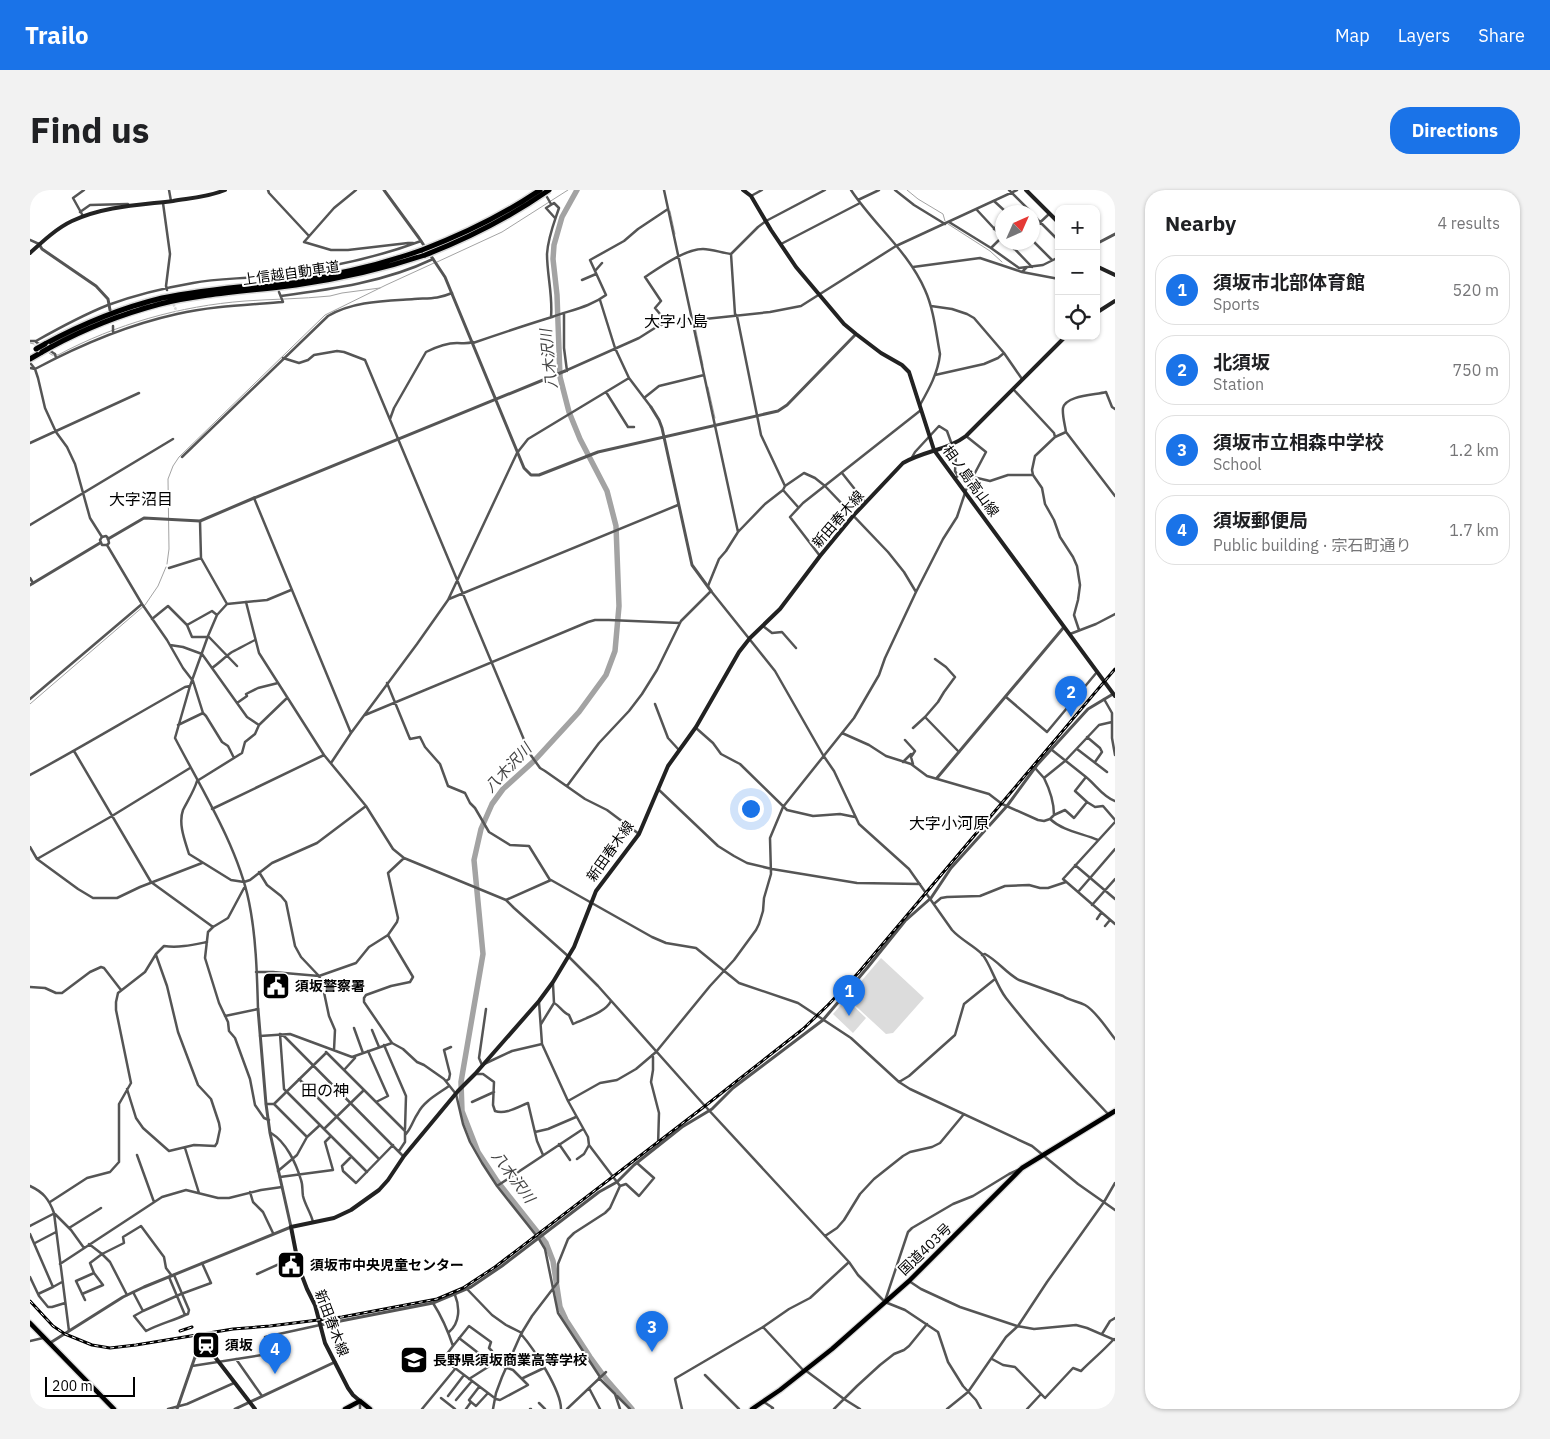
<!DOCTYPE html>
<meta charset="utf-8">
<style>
body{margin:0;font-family:"IBM Plex Sans","Noto Sans JP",sans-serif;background:#f2f2f2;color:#202124}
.controls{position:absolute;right:15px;top:15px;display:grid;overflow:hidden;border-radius:10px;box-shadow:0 1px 4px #0004}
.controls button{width:45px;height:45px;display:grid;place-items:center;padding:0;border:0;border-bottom:1px solid #e0e0e0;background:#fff;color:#202124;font:25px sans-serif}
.compass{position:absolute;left:965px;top:15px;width:45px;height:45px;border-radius:50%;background:#fff;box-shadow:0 1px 4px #0004;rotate:45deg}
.scale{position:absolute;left:15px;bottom:12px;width:90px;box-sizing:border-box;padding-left:5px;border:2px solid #000;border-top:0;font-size:14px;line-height:18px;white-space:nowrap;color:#000;-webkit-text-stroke:4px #fff;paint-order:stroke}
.you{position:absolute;left:720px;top:618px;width:18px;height:18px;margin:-12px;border:4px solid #fff;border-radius:50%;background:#1a73e8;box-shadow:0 0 0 8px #1a73e833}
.badge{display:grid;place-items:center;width:32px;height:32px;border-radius:50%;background:#1a73e8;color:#fff;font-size:16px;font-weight:700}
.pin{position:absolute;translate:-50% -41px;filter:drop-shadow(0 1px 2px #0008)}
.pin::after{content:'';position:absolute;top:26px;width:18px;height:15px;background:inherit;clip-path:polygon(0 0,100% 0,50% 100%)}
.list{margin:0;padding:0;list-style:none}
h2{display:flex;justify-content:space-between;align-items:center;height:65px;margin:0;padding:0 20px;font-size:21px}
h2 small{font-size:16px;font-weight:400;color:#757577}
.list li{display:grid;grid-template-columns:32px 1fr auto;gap:15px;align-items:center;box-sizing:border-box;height:70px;margin:0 10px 10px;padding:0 10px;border:1px solid #e0e0e0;border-radius:20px}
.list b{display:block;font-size:19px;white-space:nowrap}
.list p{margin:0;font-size:16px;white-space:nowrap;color:#757577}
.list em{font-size:16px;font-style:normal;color:#757577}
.icon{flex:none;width:28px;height:28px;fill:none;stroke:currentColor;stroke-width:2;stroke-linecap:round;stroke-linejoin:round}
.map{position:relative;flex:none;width:1085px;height:1219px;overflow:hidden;border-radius:20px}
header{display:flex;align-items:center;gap:30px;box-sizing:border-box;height:70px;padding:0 25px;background:#1a73e8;color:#fff}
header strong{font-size:24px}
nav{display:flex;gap:28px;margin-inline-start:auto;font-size:18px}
.intro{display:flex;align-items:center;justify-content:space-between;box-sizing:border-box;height:120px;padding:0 30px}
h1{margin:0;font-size:35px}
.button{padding:12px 22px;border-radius:20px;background:#1a73e8;color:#fff;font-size:18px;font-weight:700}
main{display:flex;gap:30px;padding:0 30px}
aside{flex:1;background:#fff;border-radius:20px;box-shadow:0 1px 4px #0004}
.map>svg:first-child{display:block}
.pitch{fill:#dcdcdc}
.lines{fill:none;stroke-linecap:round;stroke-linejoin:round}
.stream{stroke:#a3a3a3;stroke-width:1}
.river{stroke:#a3a3a3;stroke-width:5.5}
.minor-tunnel{stroke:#d9d9d9;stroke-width:2.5;stroke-dasharray:2.5 1;stroke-linecap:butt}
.trunk-casing{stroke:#dbdbdb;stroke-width:7}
.motorway-casing{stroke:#dbdbdb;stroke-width:8}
.minor{stroke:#555;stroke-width:2.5}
.tertiary{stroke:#555;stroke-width:3}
.secondary{stroke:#222;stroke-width:4}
.trunk{stroke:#000;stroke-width:4.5}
.motorway{stroke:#000;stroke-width:5}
.rail-casing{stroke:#000;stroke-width:3}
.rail{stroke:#fff;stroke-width:1;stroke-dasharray:4;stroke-linecap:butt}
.motorway-bridge-casing{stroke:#dbdbdb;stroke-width:8;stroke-linecap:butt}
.motorway-bridge{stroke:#000;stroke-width:5}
.labels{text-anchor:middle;stroke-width:4;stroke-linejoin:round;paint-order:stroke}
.street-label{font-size:14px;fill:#000;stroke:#fff}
.poi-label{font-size:14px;font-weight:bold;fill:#000;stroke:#fff;text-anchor:start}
.water-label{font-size:15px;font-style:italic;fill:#444;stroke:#fff}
.quarter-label{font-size:16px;fill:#000;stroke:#fff}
</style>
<header>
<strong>Trailo</strong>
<nav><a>Map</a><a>Layers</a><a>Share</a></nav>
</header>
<div class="intro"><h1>Find us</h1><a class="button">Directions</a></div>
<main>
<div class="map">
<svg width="1085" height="1219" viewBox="0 0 1085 1219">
<rect width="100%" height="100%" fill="#fff"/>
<path class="pitch" d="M851,768L894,808L863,843L856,844L817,808Z
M816,809L836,828L823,843L803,824Z"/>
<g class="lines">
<path class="stream" d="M877,0L888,9L913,24L915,31
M640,21L645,44
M918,34L960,61L972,72
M407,72L472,42L538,0
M664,131L673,175
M0,153L4,154
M19,163L22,165H28C86,134 150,116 215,111C243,109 271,109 300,106L312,103L350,98
M678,197L685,228
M137,374L139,359L138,289L143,276L149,267L295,125L356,95L404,73
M0,514L115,415L128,396L136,377"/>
<path class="river" d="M547,0L532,27L524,55L523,69L527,105L530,187L539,222L550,249L577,301L586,336L589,416L585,461L576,485L549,522L504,571L473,599L462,614L451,639L444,670L453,764L431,892L432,921L448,962L467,991L516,1053L523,1071L530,1117L536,1130L560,1167L576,1189L602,1219"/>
<path class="minor-tunnel" d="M142,111L147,122"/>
<g class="trunk-casing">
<path id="trunk" d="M0,1133L84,1219
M315,1219L330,1211L340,1219
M722,1219L750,1200L802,1159L879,1091L992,978L1085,921"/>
</g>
<g class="motorway-casing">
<path id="motorway" d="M15,154C52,134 91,118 132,108C175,99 219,96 263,91C307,85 350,75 392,60
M21,157C56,138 92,124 130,114C175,103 221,101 266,95C310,89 353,79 395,65
M0,169L12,162"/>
</g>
<path class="minor" d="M139,0L141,11
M238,0L239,3L279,46
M326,0L304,18L274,52L301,60H318L378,53H383
M634,0L708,342
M821,0C844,35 878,61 895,100C904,120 906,143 910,164C908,183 899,199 890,215
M865,0L884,15L915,34
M979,0L1001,22
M0,3L4,0
M721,6L732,0
M517,7L521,14
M828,10L849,0
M964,11L976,22
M133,13L140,64L136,96L137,100
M947,20L972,47L961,58
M50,22L60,15L98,14L99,16
M1002,24L1029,51
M53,26L43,8L54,0
M919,32L961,58L989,78L1013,75L1029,67
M964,39L972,30
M1002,40L1019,24
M0,50L9,54
M1002,50L1022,70
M978,52L1002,77
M751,54L830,13
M984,59L990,52
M883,77L950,68L992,82L997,77
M565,81L572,73
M992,82L1029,89
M552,90L566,84
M251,106C303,99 355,92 403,69
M570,110L585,158L599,188L621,217
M901,116L922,119L937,124L944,128L974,163L992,189
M534,123V158L537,181
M521,127C523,106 517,85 517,64C518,47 524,33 529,18L524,13L516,18L525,28
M83,136V143
M628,136L632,131L630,124L625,118L631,111L615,87C630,77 655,59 673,59C682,59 692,63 701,64
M0,151H6C29,138 53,125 78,115C105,105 134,98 163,93C189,88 216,89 243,85C293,79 343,69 391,51
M6,152L25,164L26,168
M443,153C469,144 496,135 522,127C541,120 560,117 576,105L560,70L594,51L608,39L638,19
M253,168L269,173L278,170L284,165L307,161L314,162L335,170L500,564L510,578L515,581L555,609L577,620L609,644
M1,174L5,179L8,188L15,218L26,242L37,257L45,274L60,328L72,347L70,350L72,355H77L79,353L78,348L76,346L72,347
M0,178L5,179C50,155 97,135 147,124C182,116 217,115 253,112L249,102
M535,181L609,148L628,136L637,133L740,122L771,116L866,56L987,0
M905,185L954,174L968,168L974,163
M984,200L1024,243L1025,247
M576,202L598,237H604
M614,208L629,196L674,185
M360,229L364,218L396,162C406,157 416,153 427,153C433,153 437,154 443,152
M1036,242L1085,306
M0,253L109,203
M152,267L298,126C323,111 355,111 384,109C400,108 408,109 422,103
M881,269L885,262L909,236L917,241L926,266L925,281L928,286L925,288
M812,283L835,312
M943,287L960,291L978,285H1003
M755,296L774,283L785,288L795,296L858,362L874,382L886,402
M753,300L768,317
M224,308L321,543
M170,331L171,368L197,414
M0,335L143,249
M77,355L112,414L137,450L153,478L163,491L173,523L176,526L192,552L198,556L204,568
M790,366L760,327L773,313L891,220
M139,378L171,368
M0,388L3,393
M678,396L689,369L696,361L708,342L735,314L753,300L755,296L731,245L707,126L705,124L701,64L728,37L736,31L795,0
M419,409L648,315
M216,412L229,463L294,565L336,616L363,659L374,668L476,710L484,718L538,766L568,796L675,916L819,1072L828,1085L855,1112L875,1120L908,1142L918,1172L933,1196L946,1210L951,1219
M122,429L138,416L157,435L182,421L187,425
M157,435L162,447H177
M733,436L742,443L752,442L766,458
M1049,440L1044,425L1048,410L1050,395L1047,376L1043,367L1030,347L1024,330L1015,314L1012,298L1003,285L1002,280L1005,266L1025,247L1036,242C1035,235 1032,225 1033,218C1036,205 1066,205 1076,202L1082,217L1085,219
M1040,444L1066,434L1085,424
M178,446L207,476
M140,455L153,457L172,464L217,527L229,535
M182,478C189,473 196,466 202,462C210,458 217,454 225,450
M357,493L380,549L390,547L395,557L410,574L418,596L435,603L440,613L445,618L459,642L480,655L499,656L520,690
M976,507L1017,542L1067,482
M257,508L229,535L225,544L215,552L212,563L167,591C164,601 158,610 153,620C148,634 155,651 159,664L201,690L214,692L220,690L242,673L287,653L336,616
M0,509L112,414
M1074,509L1082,523V548L1085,565
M207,513L217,506L216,504L228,498L248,493
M625,514L638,548L649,560
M335,525L558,432L565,430H579L650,433
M895,527L908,512L914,502L925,487L916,477L905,469
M148,535L173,523
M666,538L683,553L691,564L710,574L757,620L783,626L810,624L825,627
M883,538L895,527L929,562
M812,543L839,555L856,566L881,574L897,586L959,604L972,614L1008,630L1014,631L1020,629C1033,641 1051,643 1068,650
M1057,547L1070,558L1072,562L1065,572
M875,550L885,561L881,567L883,574
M1047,559L1077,582
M1022,560L1056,587
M44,561L121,692L183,737
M873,572L881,564
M301,573L321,543L387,454L418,410L487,263L498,249L599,188
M1005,578L1014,588L1035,571L1069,535L1082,532
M0,585C52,557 103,526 155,497L160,496
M1014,588C1020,600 1024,611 1024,625L1020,629
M537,596L569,553L599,521L612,504L627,480L651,431L681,401L745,481L793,565L804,581L829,634L879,679L922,740C931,750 943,755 952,764C961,775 966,795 976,808C1008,849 1043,887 1079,925
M628,599L688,656L704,666L717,673L742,679L827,693L890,694
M1057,612L1045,601L1056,587C1066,595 1073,607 1085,611
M182,619L294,565
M1024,625L1035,620L1044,628L1057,612L1065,617L1073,616L1085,630
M1085,632L1033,689L1085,734
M0,657L7,669L48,699L63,708H87L110,697L172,673
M7,669L82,626L160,578
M1045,675L1085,709
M229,682L237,695L251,706L256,712L265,756L271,767L289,786L292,793L299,826L305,840L304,860
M214,698L198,728L183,737L178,742L175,768L189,813L198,832L199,841L205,848L220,889L225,915L234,928L239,930
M1048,702L1085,659
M476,710L521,690L622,747L636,753L666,758L709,793L768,813L821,848L869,892L880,899L1002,956L1048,994L1085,1020
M905,713L911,708L917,707L950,706L975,696L999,695L1010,698H1018L1036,692
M1062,715L1085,689
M1067,729L1071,723
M1075,736L1080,730
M358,745L383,787L380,792L361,796L336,805L334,808V812L362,853L373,859L387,872L394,875L414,889L426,904L433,934L440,952L452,973L467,996L509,1049L515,1059L528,1123L570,1187
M952,765L955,764C968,771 976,783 989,790L1033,806C1040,811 1048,811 1055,815C1066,821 1077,839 1085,849
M226,782H243L289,786L326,773L339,757L358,745L367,732L368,728L358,683L374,668
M0,797L15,798L26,803H32L60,782L71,777L74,778L91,800
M509,812L512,854L538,911L558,947L559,955L590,996
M524,813C530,816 533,823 539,825L543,834C555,828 575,823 581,811
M456,819L449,868L452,875L482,861L512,854
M195,826L228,819C227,783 226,746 219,712C208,657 171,598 145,548L160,496L178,446L187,425L197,414L237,410L261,400
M511,834L524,813L523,794
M324,838L333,863
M342,840L349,857
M250,844L255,847L373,966
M250,844L254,899L337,982
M230,846L260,844L322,867L362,853
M354,855L376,906L375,939
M338,861L358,906L346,912
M296,862L375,941V952L369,961
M622,865L623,867V880L621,892L629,923L628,956
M314,880L325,868V866
M446,884H453L464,892L463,915L465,921C475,925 488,917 498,913L507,951L513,965
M269,889L349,969
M416,891L419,889L420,884L414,860L421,857
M869,892L879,886L925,845L934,814L965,789
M97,899L106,928L113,938L139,961L164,955L185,956L187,953L190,939L189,933L181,909L168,895L148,842L137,796L126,765
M538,911L570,893L587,890L606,879L626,862L680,796L704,770L726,740L729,734L733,721L734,708L741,684L740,648L753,617L824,528L849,485L855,468L886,402L913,349L927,327L936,300L956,262L936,246
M442,912L464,902
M236,914H244L277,947L290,935
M244,914L296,863
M294,939L334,900
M505,942L518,939L546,927
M241,943C256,952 266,973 271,990C273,995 272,1000 273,1006C275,1015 281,1023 283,1032
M376,944C382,937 383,930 388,923C394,911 408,904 419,896
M529,954L540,970
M155,958L169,1003
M107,965L124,1012
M321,967L312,976L313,981L326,993L363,955
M547,969L554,964L559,955
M248,981L267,965L277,947
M250,987L303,980L295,952L301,946
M0,996C13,1002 19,1009 24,1023L39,1141
M467,996L553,939
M220,1002L223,1012L233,1022L243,1043
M20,1012L57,988L80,982L89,972V914L101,893L86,820V812L88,803L115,782L126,764L134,756C149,758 162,755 177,752
M25,1024L41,1040L54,1058
M0,1036L23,1024
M39,1038L71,1018
M0,1044L23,1097L32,1092
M795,1046L807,1038L814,1030L830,1004L844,989L873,966L880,962L902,957L910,953L934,924
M5,1053L26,1042
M30,1074L132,1007L156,1000L188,1008H199L231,1000L252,997
M227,1084L267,1066
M0,1087L9,1106L18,1117H22L35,1113
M139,1087L155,1125L158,1124L159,1120L144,1085
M879,1091L891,1099L930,1117L987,1136L1004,1139L1046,1135L1057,1138L1085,1150
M437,1099L462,1125L476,1135L492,1143
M103,1102L113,1121L104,1126L116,1141C129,1134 142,1131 155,1125
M8,1104L23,1097
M52,1104L73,1095L64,1083
M97,1105L80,1072L72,1064L94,1053L93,1047L111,1036L134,1067L136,1078L142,1086
M55,1110L46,1091L64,1083L60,1073L72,1064L59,1054
M855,1111L878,1042L882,1038L923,1014L943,1006L979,984L990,979
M403,1113C412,1127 418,1141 423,1156L413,1169L466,1209L470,1210L498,1195L483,1180L460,1172L429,1148
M113,1121L151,1104L181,1093L172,1073
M733,1137L774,1181
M419,1142C430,1133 430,1117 425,1105
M491,1144C504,1159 531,1200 531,1219
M1072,1144L1080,1131L1085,1128
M0,1151L13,1148
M423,1156L439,1136L461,1152L459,1158L462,1161L460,1174L458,1177L439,1189
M206,1169L232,1206
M962,1169L973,1175L985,1177L1015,1208L1043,1178L1051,1181C1062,1170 1073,1161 1084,1149
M162,1176L238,1164L235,1147L290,1135
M775,1180L814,1209L830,1219
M675,1185L709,1219
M493,1188L514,1178
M569,1188L585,1204L590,1219
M559,1198L570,1219
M418,1206L434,1185
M587,1206L600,1219
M411,1208L425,1219
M426,1210L442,1191
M330,1211V1219
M441,1212L446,1216L458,1203
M734,1212L743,1218L742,1219
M509,1213L515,1219
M138,1219L157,1214L204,1193
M392,1219L425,1179
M436,1219L441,1212L439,1210L449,1197
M463,1219L466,1203L472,1187L491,1144L502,1126L528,1092V1074L538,1049L544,1043L575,1023L580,1018L590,996L596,994L609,1006L624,988L607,973
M500,1219H501
M537,1219L576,1182
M652,1219L645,1189L646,1188L733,1137L759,1119L780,1108L819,1072
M804,1219L827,1196L850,1175L864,1164L874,1160L879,1156L897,1134
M917,1219L938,1202L976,1147L988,1136L1017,1092L1074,1012L1085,993
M997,1219L1011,1204"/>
<path class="tertiary" d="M354,0L389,48L415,87L494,278L501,285H509L568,262L748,221L757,215L826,144
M9,54L12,59L66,96L78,109L80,120
M1066,54L1085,44
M621,217L629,230L632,238L662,375L681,401
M78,349L114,328L170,331L224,308L535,181
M0,395L70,353
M907,588L1034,437
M290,1135L403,1113L441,1097L472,1076L569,1002L587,992L604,975L652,937L682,919L703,898L793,830L838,777L875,731L901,708L921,678L977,616L1007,575L1058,519L1083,504
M20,1153L93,1107L114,1097L261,1037L240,943L236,914L228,819
M147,1219L165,1167L180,1164
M205,1219L305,1172"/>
<path class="secondary" d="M713,0L721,6L741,40L766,77L814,134L826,144L851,163L872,175L879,182L904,260L1085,506
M996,0L1029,33
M0,63C13,51 27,38 42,31C74,16 110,15 143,11C161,8 179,7 195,0
M1066,76L1085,85
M1066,123L1085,111
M180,1164L185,1167L225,1219
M330,1211L323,1205L318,1198L295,1153L285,1115L277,1099L269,1078L261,1037L304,1028L321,1020L349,1000L358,990L374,966L428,901L445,884L509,811L523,792L544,757L566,701L609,644L638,576L666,537L709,462L720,448L750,419L790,366L823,326L873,273C893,261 918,260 936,246L1036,146"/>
<use href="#trunk" class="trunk"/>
<use href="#motorway" class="motorway"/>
<g class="rail-casing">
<path id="rail" d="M0,1111L23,1136L35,1144L62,1155L80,1158L106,1155L203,1139L240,1136L312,1127L407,1109L433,1098L465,1077L675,916L773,839L798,815L829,782L1085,479
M150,1141L162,1137"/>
</g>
<use href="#rail" class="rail"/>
<g class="motorway-bridge-casing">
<path id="motorway-bridge" d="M392,60C434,44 473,25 510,0
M395,65C439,48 480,27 519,0
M6,159L15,154
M12,162L21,157"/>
</g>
<use href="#motorway-bridge" class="motorway-bridge"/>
</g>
<defs>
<g id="civic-square" transform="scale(1.4375)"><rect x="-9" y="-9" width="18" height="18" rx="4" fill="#000" stroke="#fff"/><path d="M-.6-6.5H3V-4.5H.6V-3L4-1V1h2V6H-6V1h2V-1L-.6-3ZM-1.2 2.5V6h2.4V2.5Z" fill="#fff"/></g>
<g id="station-square" transform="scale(1.4375)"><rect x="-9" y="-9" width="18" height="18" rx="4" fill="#000" stroke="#fff"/><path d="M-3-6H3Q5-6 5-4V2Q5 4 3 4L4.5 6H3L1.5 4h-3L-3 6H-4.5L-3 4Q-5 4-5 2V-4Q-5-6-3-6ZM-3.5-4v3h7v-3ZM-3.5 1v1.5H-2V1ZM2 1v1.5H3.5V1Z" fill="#fff"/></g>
<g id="school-square" transform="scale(1.4375)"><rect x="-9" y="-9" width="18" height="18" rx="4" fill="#000" stroke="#fff"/><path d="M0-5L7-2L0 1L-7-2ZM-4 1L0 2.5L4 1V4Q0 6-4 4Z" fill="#fff"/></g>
</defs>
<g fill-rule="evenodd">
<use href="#civic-square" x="246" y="796"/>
<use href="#civic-square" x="261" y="1075"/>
<use href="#station-square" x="176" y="1155"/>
<use href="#school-square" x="384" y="1170"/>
</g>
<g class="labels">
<g class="street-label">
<text transform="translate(261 83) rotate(-8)" y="5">上信越自動車道</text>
<text transform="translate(941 291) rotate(54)" y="5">相ノ島高山線</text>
<text transform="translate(808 329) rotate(-49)" y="5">新田春木線</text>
<text transform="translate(580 661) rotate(-55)" y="5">新田春木線</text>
<text transform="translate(895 1059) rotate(-44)" y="5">国道403号</text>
<text transform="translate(302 1133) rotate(69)" y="5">新田春木線</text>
</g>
<g class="poi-label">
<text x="265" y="801">須坂警察署</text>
<text x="280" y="1080">須坂市中央児童センター</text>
<text x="195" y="1160">須坂</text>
<text x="403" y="1175">長野県須坂商業高等学校</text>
</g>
<g class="water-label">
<text transform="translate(519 169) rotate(-96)" y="5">八木沢川</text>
<text transform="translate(478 578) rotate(-47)" y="5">八木沢川</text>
<text transform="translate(483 987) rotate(53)" y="5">八木沢川</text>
</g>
<g class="quarter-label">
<text x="646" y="137">大字小島</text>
<text x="111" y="315">大字沼目</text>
<text x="919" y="639">大字小河原</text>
<text x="295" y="906">田の神</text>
</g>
</g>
</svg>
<div class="controls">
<button>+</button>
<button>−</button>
<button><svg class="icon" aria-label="locate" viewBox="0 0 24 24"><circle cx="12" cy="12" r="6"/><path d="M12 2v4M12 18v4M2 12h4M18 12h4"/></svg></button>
</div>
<svg class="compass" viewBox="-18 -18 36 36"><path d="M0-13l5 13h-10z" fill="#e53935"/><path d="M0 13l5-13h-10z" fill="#757577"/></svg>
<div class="scale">200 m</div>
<div class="you"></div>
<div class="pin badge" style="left:819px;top:826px">1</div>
<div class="pin badge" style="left:1041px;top:527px">2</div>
<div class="pin badge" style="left:622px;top:1162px">3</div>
<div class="pin badge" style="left:245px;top:1184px">4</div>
</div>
<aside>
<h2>Nearby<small>4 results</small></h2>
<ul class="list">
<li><span class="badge">1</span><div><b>須坂市北部体育館</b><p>Sports</p></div><em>520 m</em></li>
<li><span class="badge">2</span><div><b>北須坂</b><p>Station</p></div><em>750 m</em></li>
<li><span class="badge">3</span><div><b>須坂市立相森中学校</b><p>School</p></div><em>1.2 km</em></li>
<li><span class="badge">4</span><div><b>須坂郵便局</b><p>Public building · 宗石町通り</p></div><em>1.7 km</em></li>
</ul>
</aside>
</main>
